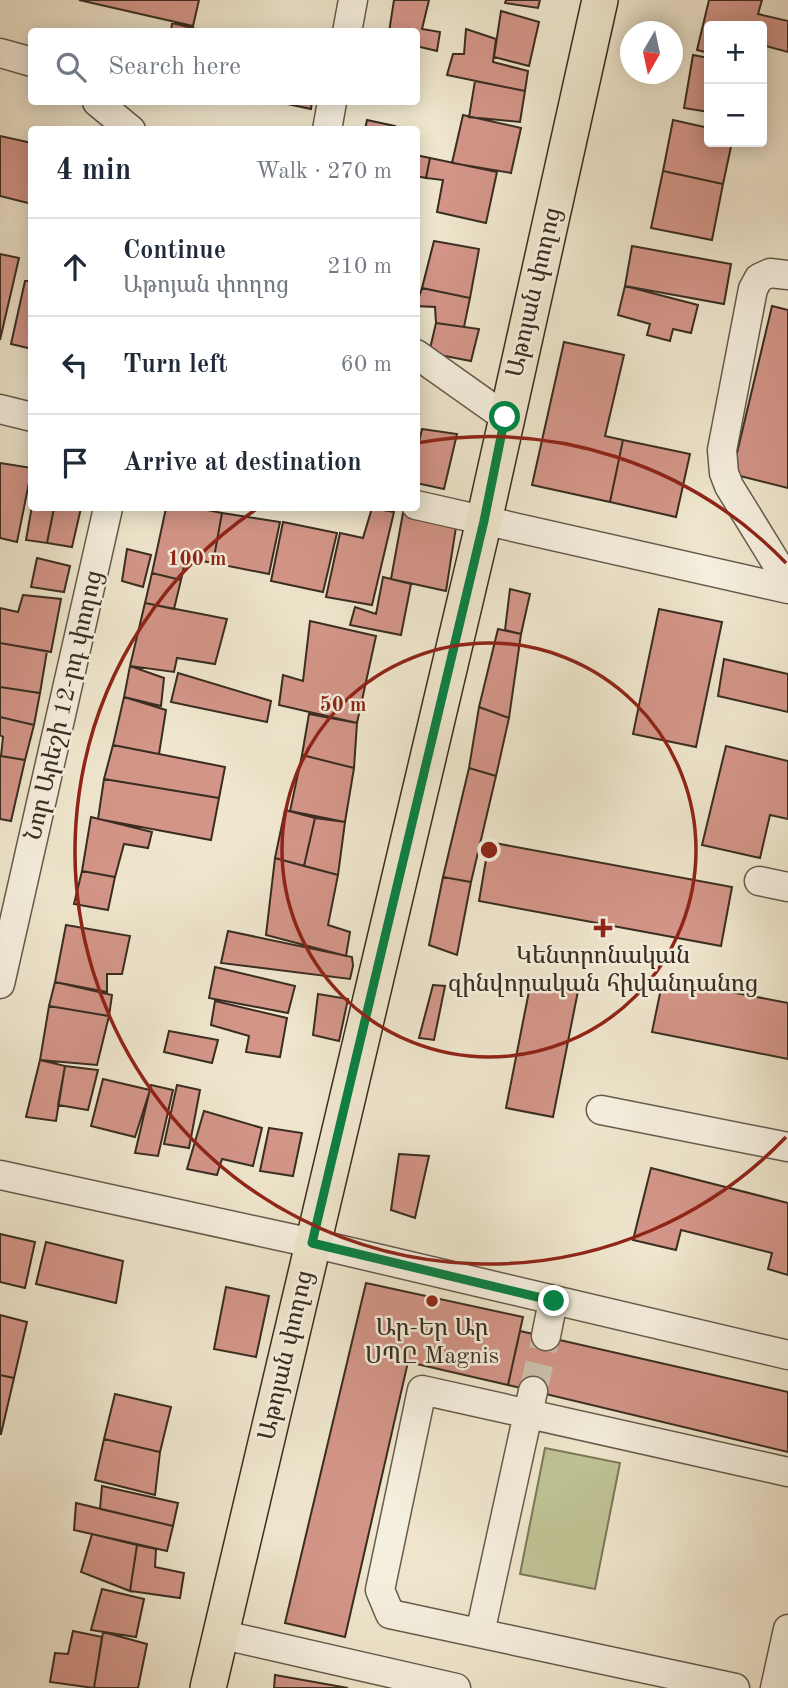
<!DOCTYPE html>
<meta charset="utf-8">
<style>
body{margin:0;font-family:"Old Standard TT","Noto Serif Armenian",serif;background:#f6f6f7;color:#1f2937}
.controls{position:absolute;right:21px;top:21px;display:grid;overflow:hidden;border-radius:7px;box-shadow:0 4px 18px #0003}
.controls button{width:63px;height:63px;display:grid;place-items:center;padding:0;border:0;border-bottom:2px solid #e0e1e3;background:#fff;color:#1f2937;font:35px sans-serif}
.compass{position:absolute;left:620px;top:21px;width:63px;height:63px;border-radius:50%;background:#fff;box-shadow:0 4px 18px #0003;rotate:189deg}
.stop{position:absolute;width:21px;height:21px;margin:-16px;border:5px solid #0b8043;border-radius:50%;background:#fff}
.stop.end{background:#0b8043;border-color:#fff;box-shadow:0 2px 7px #0008}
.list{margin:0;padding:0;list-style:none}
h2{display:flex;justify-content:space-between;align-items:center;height:91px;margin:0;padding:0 28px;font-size:30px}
h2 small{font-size:23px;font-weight:400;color:#747a83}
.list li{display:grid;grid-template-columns:46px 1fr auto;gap:21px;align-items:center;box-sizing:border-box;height:98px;padding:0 28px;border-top:2px solid #e0e1e3}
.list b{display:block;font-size:26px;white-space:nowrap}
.list p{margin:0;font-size:23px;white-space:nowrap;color:#747a83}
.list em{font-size:23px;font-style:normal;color:#747a83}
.icon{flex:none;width:38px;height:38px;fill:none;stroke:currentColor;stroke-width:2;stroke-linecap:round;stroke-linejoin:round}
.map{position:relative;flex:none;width:788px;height:1688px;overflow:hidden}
.search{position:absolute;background:#fff;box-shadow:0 4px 18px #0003;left:28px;top:28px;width:392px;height:77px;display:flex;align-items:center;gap:18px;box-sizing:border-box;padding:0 24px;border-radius:7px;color:#747a83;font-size:26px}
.panel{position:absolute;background:#fff;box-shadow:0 4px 18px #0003;left:28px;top:126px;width:392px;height:385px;border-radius:7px}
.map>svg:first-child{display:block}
.green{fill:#bfc394;stroke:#7c785a;stroke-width:2}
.building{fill:#d39588;stroke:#392d21;stroke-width:2}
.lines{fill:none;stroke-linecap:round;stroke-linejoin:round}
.minor-tunnel{stroke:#cbc1ab;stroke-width:28;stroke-dasharray:28 14;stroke-linecap:butt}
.minor-casing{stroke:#665b4c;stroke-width:31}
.major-casing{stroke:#392d21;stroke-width:38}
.minor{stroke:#f5efde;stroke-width:28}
.major{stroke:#efe6cd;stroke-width:35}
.route{stroke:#0b8043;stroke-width:9}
.ring{fill:none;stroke:#8f2418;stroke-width:3.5}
.poi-dot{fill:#8f2418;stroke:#f5efde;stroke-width:2.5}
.labels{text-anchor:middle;stroke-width:5;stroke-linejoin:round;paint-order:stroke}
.street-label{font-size:24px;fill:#392d21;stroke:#f5efde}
.poi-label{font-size:24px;fill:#392d21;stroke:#f5efde}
.centre{fill:#8f2418;stroke:#f5efde;stroke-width:3.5}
.ring-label{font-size:21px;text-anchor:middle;font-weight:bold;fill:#8f2418;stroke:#f5efde;stroke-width:5;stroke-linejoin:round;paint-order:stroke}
</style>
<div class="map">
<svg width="788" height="1688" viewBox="0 0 788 1688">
<rect width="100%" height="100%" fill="#efe6cd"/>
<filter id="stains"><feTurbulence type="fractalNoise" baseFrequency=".00286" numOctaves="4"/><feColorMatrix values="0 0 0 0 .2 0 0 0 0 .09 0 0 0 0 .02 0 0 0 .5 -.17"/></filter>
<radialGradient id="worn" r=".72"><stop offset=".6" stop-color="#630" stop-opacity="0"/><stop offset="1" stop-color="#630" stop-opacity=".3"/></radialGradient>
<path class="green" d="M545,1448L620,1463L595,1589L520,1574Z"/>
<path class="building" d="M79,0H199L193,26Z
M394,0H429L422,29L440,32L437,51L416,46V32H389Z
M506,0H540L538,8L505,3Z
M709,0H762L758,14L788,21V52L762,45V26H709V53L697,50Z
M501,11L539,22L529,66L494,57Z
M172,23L208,32H171Z
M466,29L496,39L493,62L528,71L525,91L447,75L453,54H464Z
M693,55L709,58V112L684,108Z
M475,81L525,91L520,122L469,117Z
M278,102H312L311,109Z
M463,115L521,128L511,173L452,163Z
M367,120L395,126L394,130H365Z
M673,120L709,128V142H732L723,184L663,171Z
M0,136L32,143V204L0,196Z
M416,155L430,158L426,178L416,176Z
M430,158L497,172L486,223L437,212L443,180L426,178Z
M663,171L723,184L712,240L651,228Z
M434,241L479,249L470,298L422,288Z
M632,246L731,264L724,304L625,286Z
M0,254L19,258L0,340Z
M25,281H32V349L11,344Z
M625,286L698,305L691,333L673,329L670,341L647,335L650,324L618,315Z
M422,288L470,298L464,327L436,323L435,307L416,306Z
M772,306L788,310V488L732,474Z
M436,323L479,329L471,361L429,353Z
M564,342L624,355L605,436L623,440L610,502L532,485Z
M422,429L457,434L444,489L416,483V454Z
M623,440L690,454L676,517L610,502Z
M0,463L32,468L17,542L0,538Z
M32,506L54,508L47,543L26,540Z
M54,508H81L72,547L47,543Z
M166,508H198L222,513L213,563L186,558L181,580L152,573Z
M372,508L394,512L372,605L326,597L340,533L363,538Z
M222,513L280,522L269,574L213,563Z
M403,513L456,527L446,591L391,579Z
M283,522L337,533L323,592L271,581Z
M127,549L151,555L143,587L122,581Z
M37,558L70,566L64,592L31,587Z
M152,573L181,580L174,609L145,603Z
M383,577L411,584L401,635L350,625L355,607L376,614Z
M510,589L530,594L521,634L505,630Z
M23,595L61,599L51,652L0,643V608L18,612Z
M145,603L227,619L215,664L177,658L174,672L130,666Z
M659,609L722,622L696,747L633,734Z
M310,621L376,636L357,723L279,705L283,675L303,681Z
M498,629L521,634L509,718L479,707Z
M0,643L47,651L40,693L0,687Z
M724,659L788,674V712L718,696Z
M130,666L164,678L161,706L124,697Z
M178,673L271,701L267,722L171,702Z
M0,687L40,693L34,725L0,717Z
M124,697L166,710L159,754L113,745Z
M479,707L509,718L496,776L469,768Z
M309,714L357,723L354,768L302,755Z
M0,717L34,725L25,760L1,756L3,737L0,735Z
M113,745L225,767L219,798L104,779Z
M726,746L788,761V819L770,815L760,858L702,845Z
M302,755L354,768L345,822L290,811Z
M0,756L25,760L11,821L0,819Z
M469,768L496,776L471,882L443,877Z
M104,779L219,798L211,840L98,819Z
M285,810L315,818L304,866L275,858Z
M91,817L152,832L148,848L124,844L115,877L82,871Z
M315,818L345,822L338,875L304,866Z
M489,842L732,887L721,946L479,901Z
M275,858L338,875L328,925L350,932L346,956L266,935Z
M82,871L115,877L108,910L74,904Z
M443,877L471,882L457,955L429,945Z
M66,925L130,936L122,974H107V992L55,982Z
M228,931L352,957L353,966L350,979L221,963Z
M215,967L295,986L288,1013L209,998Z
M663,979L788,1003V1059L652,1032Z
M531,981L578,991L553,1117L506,1108Z
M55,982L112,995L109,1016L49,1006Z
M433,985L445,986L434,1040L419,1038Z
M318,994L348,999L339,1041L313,1035Z
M215,1001L287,1018L280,1057L246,1052L249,1036L211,1025Z
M49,1006L109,1016L97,1065L40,1060Z
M169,1031L218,1040L212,1063L164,1052Z
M40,1060L65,1066L56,1121L26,1117Z
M65,1066L98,1070L88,1110L58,1105Z
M103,1079L150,1090L135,1137L91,1126Z
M151,1085L173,1090L158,1156L135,1153Z
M177,1085L200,1090L189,1148L164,1144Z
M204,1111L262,1128L253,1166L222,1159L217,1175L187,1169Z
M269,1128L302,1133L293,1176L260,1171Z
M399,1154L429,1156L415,1218L391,1210Z
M651,1168L788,1203V1275L768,1269L772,1253L681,1230L676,1250L633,1240Z
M0,1234L35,1242L25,1288L0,1282Z
M46,1242L123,1261L116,1303L36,1284Z
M366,1283L523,1317L508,1385L408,1362L345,1637L285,1623Z
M226,1287L269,1296L256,1357L214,1349Z
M0,1315L27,1322L14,1378L0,1375Z
M520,1331L788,1392V1452L508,1385Z
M0,1375L14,1378L1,1434H0Z
M115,1394L171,1407L160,1452L104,1439Z
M104,1439L160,1452L155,1495L95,1480Z
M102,1486L178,1503L173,1526L100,1509Z
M76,1503L173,1526L167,1551L74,1530Z
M92,1534L137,1545L130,1591L81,1572Z
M137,1545L156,1549L155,1567L184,1573L180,1598L130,1591Z
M102,1589L144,1599L136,1637L91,1630Z
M73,1631L102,1637L94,1688L50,1682L55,1653L68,1654Z
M103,1632L147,1644L138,1688H94Z
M275,1675L348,1688H274Z"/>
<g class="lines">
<path class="minor-tunnel" d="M533,1391L546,1336"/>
<g class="minor-casing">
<path id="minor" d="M347,32L353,0
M0,53L32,62
M97,102L131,130
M327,130L332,102
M788,275L770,273L759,278L753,289L722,450L724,473L729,486L788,582
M416,354L505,417
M0,409L32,417
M416,505L788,589
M759,881L788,887
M0,984L108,508
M601,1110L788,1147
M0,1175L312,1243L788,1355
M546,1336L553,1301
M480,1633L533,1391
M219,1634L456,1688
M735,1688L390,1614L380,1590L422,1390L788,1472
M775,1688L788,1629"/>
</g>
<g class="major-casing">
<path id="major" d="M208,1688L484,521L600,0"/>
</g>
<use href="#minor" class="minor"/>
<use href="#major" class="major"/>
</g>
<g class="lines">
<path class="route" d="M505,417L484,521L312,1243L554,1301"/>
</g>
<g class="ring">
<circle cx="489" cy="850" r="207"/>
<path d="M786 1137A413 413 0 1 1 258 508M417 443A413 413 0 0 1 786 563"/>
</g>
<g class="poi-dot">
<path d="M599.5 917.5h7v7h7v7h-7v7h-7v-7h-7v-7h7z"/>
<circle cx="432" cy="1301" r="7"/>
</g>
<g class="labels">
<g class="street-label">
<text transform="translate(533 292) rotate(-77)" y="8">Աթոյան փողոց</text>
<text transform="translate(63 705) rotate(-77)" y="8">Նոր Արեշի 12-րդ փողոց</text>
<text transform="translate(285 1355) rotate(-77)" y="8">Աթոյան փողոց</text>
</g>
<g class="poi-label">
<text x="603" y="963">Կենտրոնական<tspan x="603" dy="28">զինվորական հիվանդանոց</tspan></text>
<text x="432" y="1335">Ար-Եր Ար<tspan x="432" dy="28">ՍՊԸ Magnis</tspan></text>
</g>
</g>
<circle cx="489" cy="850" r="10" class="centre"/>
<g class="ring-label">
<text x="197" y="565">100 m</text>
<text x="343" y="711">50 m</text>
</g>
<rect width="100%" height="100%" filter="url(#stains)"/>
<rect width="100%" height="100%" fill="url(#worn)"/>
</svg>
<div class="controls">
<button>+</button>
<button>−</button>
</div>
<svg class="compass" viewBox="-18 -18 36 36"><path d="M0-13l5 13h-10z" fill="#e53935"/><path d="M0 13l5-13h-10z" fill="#747a83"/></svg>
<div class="stop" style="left:505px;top:417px"></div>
<div class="stop end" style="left:554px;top:1301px"></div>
<div class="search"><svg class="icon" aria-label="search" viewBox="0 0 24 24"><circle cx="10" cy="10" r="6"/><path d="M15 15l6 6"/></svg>Search here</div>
<section class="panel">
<h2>4 min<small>Walk · 270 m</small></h2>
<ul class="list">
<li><svg class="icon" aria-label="ahead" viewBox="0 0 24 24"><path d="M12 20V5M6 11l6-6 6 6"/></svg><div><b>Continue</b><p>Աթոյան փողոց</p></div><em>210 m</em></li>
<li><svg class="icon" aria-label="left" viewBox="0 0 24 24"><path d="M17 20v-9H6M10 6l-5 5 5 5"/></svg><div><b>Turn left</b></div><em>60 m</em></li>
<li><svg class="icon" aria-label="arrive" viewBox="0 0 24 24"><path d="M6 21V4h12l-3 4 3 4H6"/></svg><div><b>Arrive at destination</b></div></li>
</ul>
</section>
</div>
